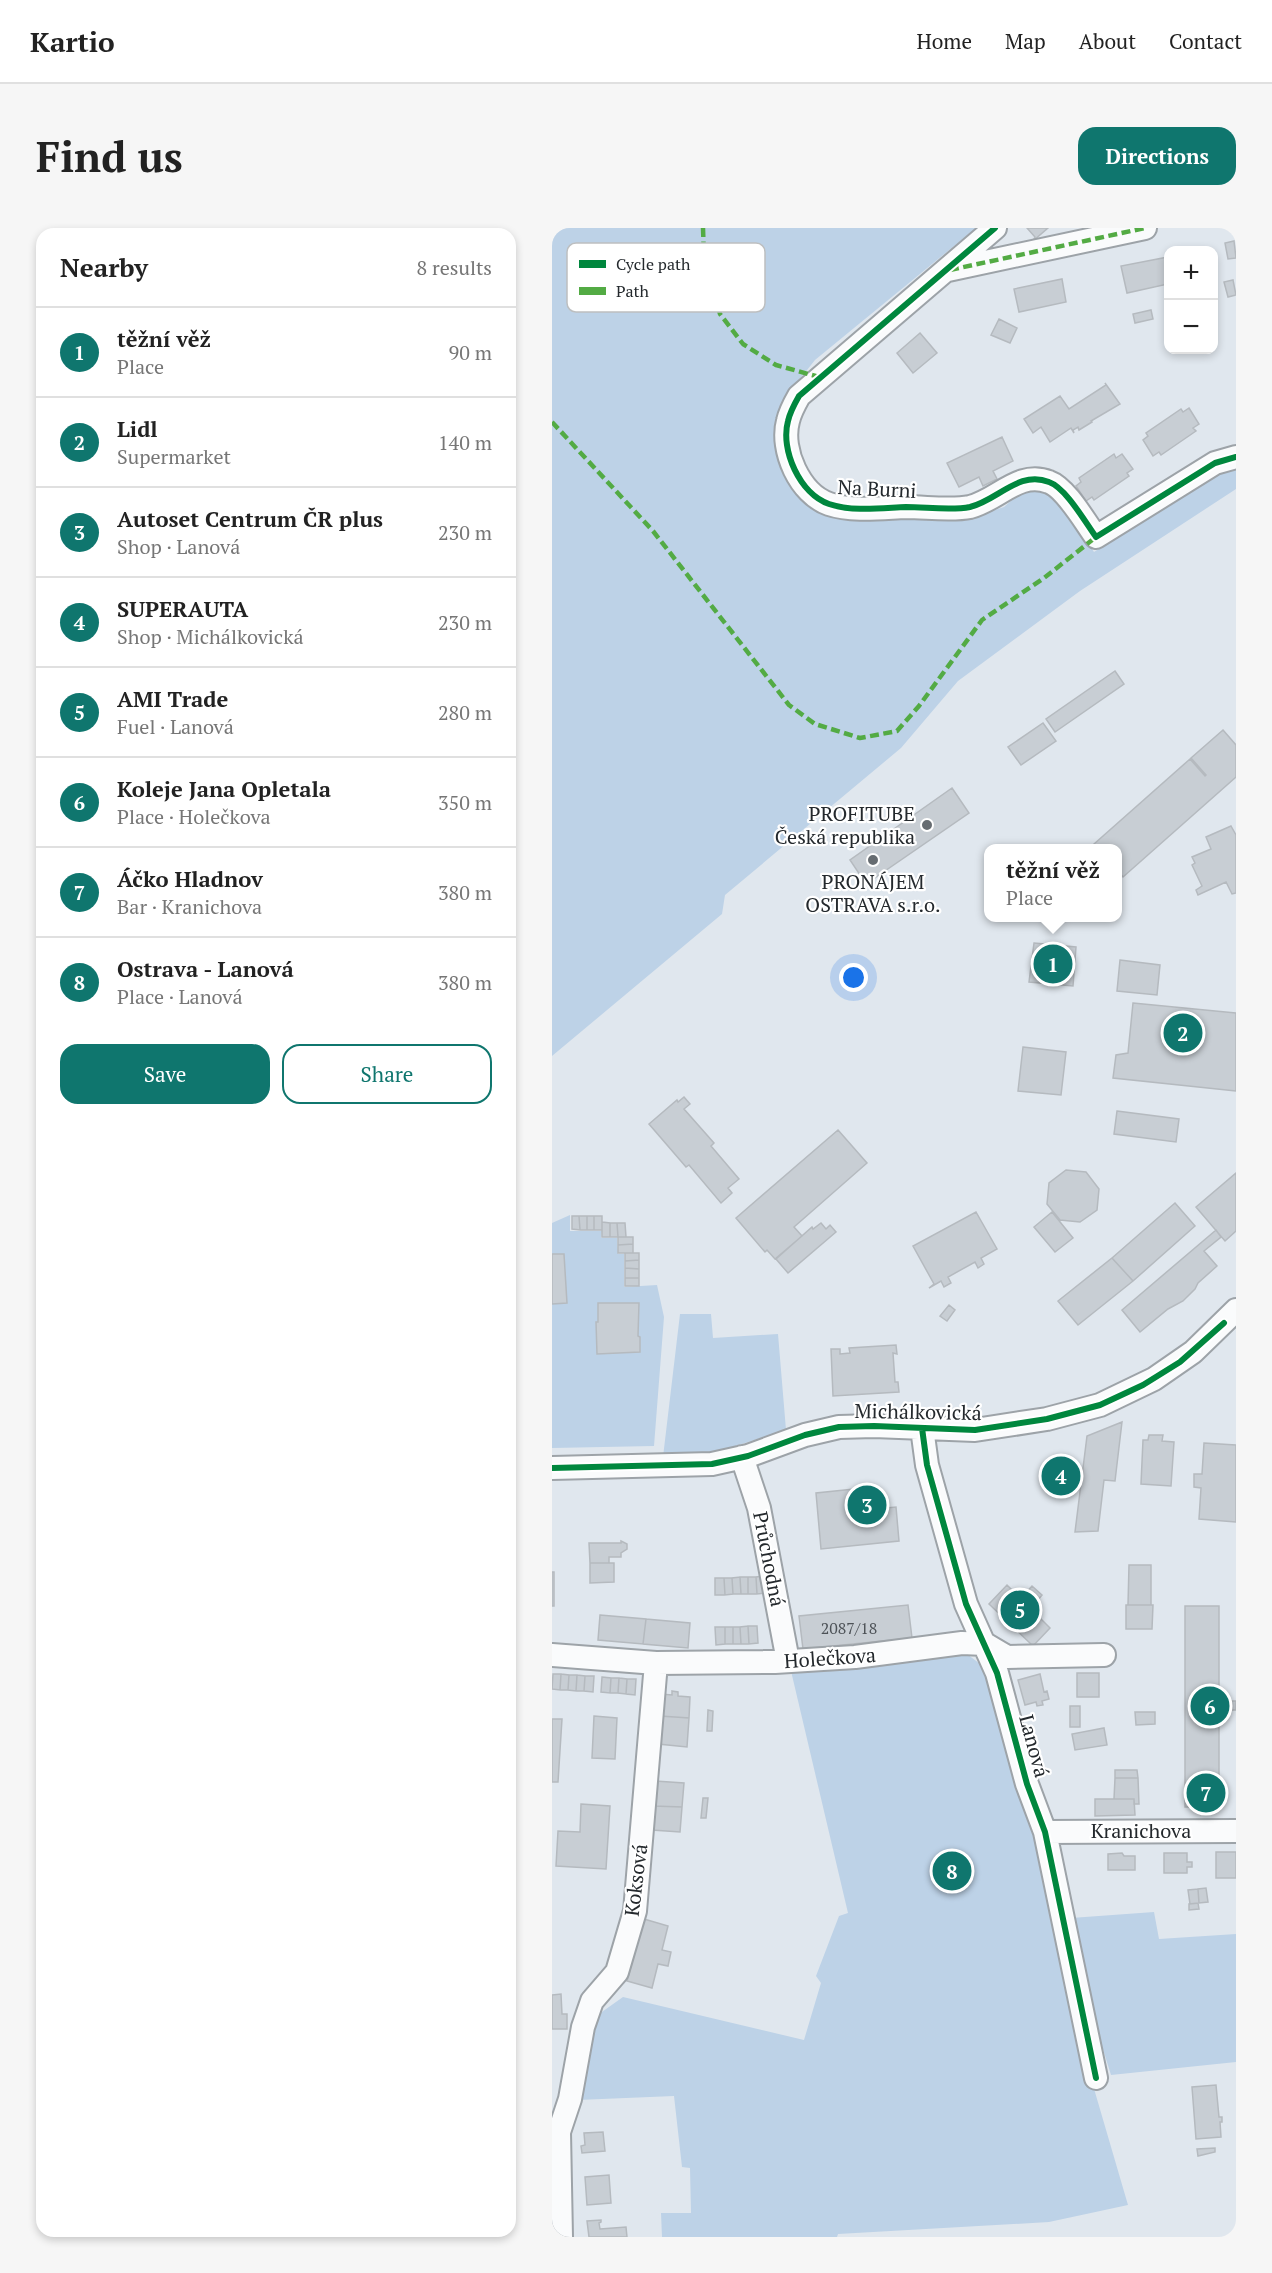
<!DOCTYPE html>
<meta charset="utf-8">
<style>
body{margin:0;font-family:"PT Serif",serif;background:#f6f6f6;color:#222}
.controls{position:absolute;right:18px;top:18px;display:grid;overflow:hidden;border-radius:12px;box-shadow:0 3px 9px #0003}
.controls button{width:54px;height:54px;display:grid;place-items:center;padding:0;border:0;border-bottom:2px solid #e0e0e0;background:#fff;color:#222;font:30px sans-serif}
.you{position:absolute;left:302px;top:750px;width:21px;height:21px;margin:-15px;border:4px solid #fff;border-radius:50%;background:#1a73e8;box-shadow:0 0 0 9px #1a73e833}
.badge{display:grid;place-items:center;width:39px;height:39px;border-radius:50%;background:#0f766e;color:#fff;font-size:20px;font-weight:700}
.pin{position:absolute;translate:-50% -50%;border:3px solid #fff;box-shadow:0 2px 6px #0006}
.popup{position:absolute;left:432px;top:616px;width:138px;height:78px;box-sizing:border-box;display:grid;place-content:center;border-radius:12px;background:#fff;filter:drop-shadow(0 2px 4px #0005);font-size:20px;white-space:nowrap;color:#767676}
.popup b{font-size:22px;color:#222}
.popup::after{content:'';position:absolute;left:50%;top:100%;margin-left:-12px;border:12px solid transparent;border-top-color:#fff}
.list{margin:0;padding:0;list-style:none}
h2{display:flex;justify-content:space-between;align-items:center;height:78px;margin:0;padding:0 24px;font-size:26px}
h2 small{font-size:20px;font-weight:400;color:#767676}
.list li{display:grid;grid-template-columns:39px 1fr auto;gap:18px;align-items:center;box-sizing:border-box;height:90px;padding:0 24px;border-top:2px solid #e0e0e0}
.list b{display:block;font-size:22px;white-space:nowrap}
.list p{margin:0;font-size:20px;white-space:nowrap;color:#767676}
.list em{font-size:20px;font-style:normal;color:#767676}
.actions{display:flex;gap:12px;padding:18px 24px}
.actions a{flex:1;padding:14px 0;border:2px solid #0f766e;border-radius:18px;text-align:center;font-size:21px;color:#0f766e}
.actions .main{background:#0f766e;color:#fff}
.map{position:relative;flex:none;width:684px;height:2009px;overflow:hidden;border-radius:18px}
header{display:flex;align-items:center;gap:36px;box-sizing:border-box;height:84px;padding:0 30px;background:#fff;border-bottom:2px solid #e0e0e0}
header strong{font-size:28px}
nav{display:flex;gap:33px;margin-inline-start:auto;font-size:21px}
.intro{display:flex;align-items:center;justify-content:space-between;box-sizing:border-box;height:144px;padding:0 36px}
h1{margin:0;font-size:42px}
.button{padding:15px 27px;border-radius:18px;background:#0f766e;color:#fff;font-size:21px;font-weight:700}
main{display:flex;gap:36px;padding:0 36px}
aside{flex:1;background:#fff;border-radius:18px;box-shadow:0 3px 9px #0003}
.map>svg:first-child{display:block}
.green{fill:#bdd2e7}
.building{fill:#c8ced4;stroke:#b5babf;stroke-width:1.5}
.lines{fill:none;stroke-linecap:round;stroke-linejoin:round}
.minor-casing{stroke:#9da3a8;stroke-width:26}
.minor{stroke:#fafbfc;stroke-width:22}
.quiet{stroke:#53ab44;stroke-width:4.5;stroke-dasharray:9 4.5;stroke-linecap:butt}
.cycleway-casing{stroke:#fff;stroke-width:10}
.cycleway{stroke:#00873e;stroke-width:6}
.poi-dot{fill:#666c71;stroke:#fff;stroke-width:2}
.labels{text-anchor:middle;stroke-width:4.5;stroke-linejoin:round;paint-order:stroke}
.number-label{font-size:16px;fill:#4d5257}
.street-label{font-size:20px;fill:#24292d;stroke:#fff}
.poi-label{font-size:20px;fill:#24292d;stroke:#fff;text-anchor:end}
.key{fill:#fff;stroke:#bdbfc0;stroke-width:1.5}
.key-label{font-size:16px;fill:#24292d}
</style>
<header>
<strong>Kartio</strong>
<nav><a>Home</a><a>Map</a><a>About</a><a>Contact</a></nav>
</header>
<div class="intro"><h1>Find us</h1><a class="button">Directions</a></div>
<main>
<aside>
<h2>Nearby<small>8 results</small></h2>
<ul class="list">
<li><span class="badge">1</span><div><b>těžní věž</b><p>Place</p></div><em>90 m</em></li>
<li><span class="badge">2</span><div><b>Lidl</b><p>Supermarket</p></div><em>140 m</em></li>
<li><span class="badge">3</span><div><b>Autoset Centrum ČR plus</b><p>Shop · Lanová</p></div><em>230 m</em></li>
<li><span class="badge">4</span><div><b>SUPERAUTA</b><p>Shop · Michálkovická</p></div><em>230 m</em></li>
<li><span class="badge">5</span><div><b>AMI Trade</b><p>Fuel · Lanová</p></div><em>280 m</em></li>
<li><span class="badge">6</span><div><b>Koleje Jana Opletala</b><p>Place · Holečkova</p></div><em>350 m</em></li>
<li><span class="badge">7</span><div><b>Áčko Hladnov</b><p>Bar · Kranichova</p></div><em>380 m</em></li>
<li><span class="badge">8</span><div><b>Ostrava - Lanová</b><p>Place · Lanová</p></div><em>380 m</em></li>
</ul>
<div class="actions"><a class="main">Save</a><a>Share</a></div>
</aside>
<div class="map">
<svg width="684" height="2009" viewBox="0 0 684 2009">
<rect width="100%" height="100%" fill="#e0e7ee"/>
<path class="green" d="M0,0H424L263,132L236,166L222,198L229,236L321,292L428,287L452,279L469,264L493,260L506,271L542,324L666,243L684,238V261L528,363L406,453L349,520L173,667L170,686L0,828Z
M18,987V1003H50L49,1010H65L66,1026H72V1059L105,1057L112,1089L102,1218L0,1220V995Z
M128,1086H159L161,1110L226,1106L234,1202L164,1224L111,1229Z
M411,1423L436,1442L481,1605L493,1628L526,1806L576,1977L497,1994L286,2006L285,2009H110L109,1985H139L138,1940L130,1939L122,1868L26,1872L40,1791L71,1769L252,1812L269,1755L264,1748L287,1688L296,1685L239,1443Z
M602,1684L607,1711L684,1706V1834L559,1847L537,1776L519,1690Z"/>
<path class="building" d="M475,0H496L481,13L483,9Z
M682,13L684,30L676,31L673,15Z
M616,29V56L575,65L569,38Z
M510,51L514,74L467,84L462,61Z
M681,52L684,67L676,69L672,54Z
M599,82L601,91L583,95L581,86Z
M447,91L465,100L458,115L439,107Z
M368,105L385,125L361,145L345,125Z
M553,155L568,176L539,193L540,194L527,202L526,199L521,202L522,205L519,200L498,214L489,199L481,205L472,191L508,168L517,181L554,157Z
M637,180L647,196L641,200L644,203L609,227L607,224L601,228L591,212L596,208L594,205L629,181L631,184Z
M450,209L461,233L441,243L445,251L431,258L427,249L407,259L395,235Z
M562,226L564,230L570,226L581,241L575,245L577,248L542,272L540,269L534,273L524,258L529,254L527,250Z
M563,443L572,456L503,504L494,491Z
M491,495L504,513L469,537L456,519Z
M671,502L684,517V549L571,649L566,643V620H546L542,616L638,531L653,548L654,547L639,530Z
M400,560L417,585L314,656L298,632Z
M679,598L684,607V665L680,666L674,654L646,667L644,662L650,658L640,637L643,635L640,629L659,621L654,609Z
M482,715L524,719L521,758L477,754Z
M568,732L608,737L605,767L565,763Z
M581,775L684,785V863L561,850L564,827L576,825Z
M471,819L514,824L509,867L466,863Z
M132,869L138,876L132,881L162,915L159,918L187,951L176,960L180,965L169,975L137,937L134,939L97,896L125,872L126,874Z
M565,883L627,891L624,914L562,906Z
M286,902L315,935L242,999L250,1008L223,1031L215,1022L213,1024L184,990Z
M514,942L534,944L547,961L545,982L528,994L508,992L495,976L497,955Z
M684,945V1003L673,1013L644,979Z
M623,975L643,998L581,1053L560,1030Z
M424,984L445,1021L429,1030L432,1036L426,1040L423,1034L396,1049L399,1055L392,1059L389,1053L377,1060L382,1056L361,1018Z
M500,984L521,1010L503,1024L482,999Z
M20,988H27L28,1002L20,1001Z
M27,988H35V1002H28Z
M35,988H42V1002H35Z
M42,988H50V1002H42Z
M50,994L58,995V1009H50Z
M58,995H65L66,1009H58Z
M65,995H73L74,1009H66Z
M269,995L274,1001L278,997L284,1004L236,1045L224,1031L260,999L261,1001Z
M664,1002L669,1009L652,1023L665,1038L646,1055L643,1061L631,1073L616,1081L588,1104L570,1082Z
M66,1009H81V1016L66,1017Z
M81,1016V1025H66V1017Z
M73,1025H87V1032L73,1033Z
M0,1026H12L15,1075L0,1076Z
M560,1030L581,1053L526,1097L506,1073Z
M87,1032V1041L73,1040V1033Z
M73,1040L87,1041V1050H73Z
M73,1050H87V1058H73Z
M46,1075H87L86,1108L88,1109V1124L45,1126L44,1094H46Z
M397,1077L403,1082L395,1093L388,1088Z
M344,1117L345,1126L341,1125L343,1154H346L347,1164L281,1168L279,1121H288V1126L298,1125L297,1120Z
M570,1194L563,1253L552,1252L546,1303L523,1304L535,1208Z
M597,1207H611L610,1213L622,1214L619,1258L589,1256L591,1212H596Z
M652,1215L684,1217V1294L647,1291L649,1260L642,1259V1246H650Z
M321,1259L322,1265L327,1269H333L334,1280L344,1279L347,1313L269,1321L264,1265Z
M69,1313L75,1316V1321L69,1325V1329H57V1335H38L37,1315H69Z
M38,1335H62V1354L38,1355Z
M577,1337H599V1377H576Z
M0,1344H2V1378H0Z
M212,1348L214,1365L205,1366L204,1349Z
M188,1349H196V1366H189Z
M188,1349L189,1366H181L180,1350Z
M196,1349H204L205,1366H196Z
M163,1350H172L173,1367H163Z
M172,1350H180L181,1366L173,1367Z
M455,1357L498,1400L481,1418L437,1376Z
M480,1358L490,1367L481,1378L471,1368Z
M356,1377L360,1410L251,1421L247,1388Z
M574,1377H601L600,1401H574Z
M633,1378H667V1473H684V1482H667V1579H633Z
M48,1387L94,1391L91,1416L46,1412Z
M94,1391L138,1395L136,1420L91,1416Z
M196,1398H205L206,1415L197,1416Z
M196,1398L197,1416H189L188,1399Z
M163,1399H173V1416L164,1417Z
M173,1399H181V1416H173Z
M181,1399H188L189,1416H181Z
M525,1445H547V1469H525Z
M1,1446H9L8,1462L0,1461Z
M9,1446L17,1447L16,1462H8Z
M488,1446L492,1464L495,1463L497,1471L490,1473L491,1477L485,1478L484,1474L473,1477L466,1452Z
M17,1447H25L24,1463L16,1462Z
M25,1447L33,1448L32,1463H24Z
M33,1448H42L41,1464L32,1463Z
M50,1449L59,1450L58,1465L49,1464Z
M59,1450H67L66,1465H58Z
M67,1450L75,1451L74,1466L66,1465Z
M75,1451H84L83,1467L74,1466Z
M120,1463L126,1464V1468L138,1469L137,1490L108,1488L109,1466L120,1467Z
M518,1478H528V1499H518Z
M156,1482L161,1483L160,1503H155Z
M583,1484H603V1496L584,1497Z
M42,1488L65,1490L63,1531L40,1530Z
M108,1488L137,1490L135,1519L106,1516Z
M0,1491H10L6,1554H0Z
M552,1500L555,1517L523,1522L520,1506Z
M563,1542H585L586,1550H563Z
M563,1550H586L587,1576H582V1571H562Z
M103,1553L132,1555L130,1579L101,1578Z
M151,1570H156L154,1590H149Z
M543,1571H582L583,1587L543,1588Z
M29,1576L58,1578L54,1641L4,1638L6,1603L28,1604Z
M101,1578L130,1579L128,1604L100,1602Z
M664,1624H684V1650H664Z
M570,1625L572,1628H583V1642H556V1626Z
M612,1625H635V1634H640V1639H635V1645H612Z
M388 1639a12 12 0 1 1 24 0a12 12 0 1 1-24 0Z
M654,1660L656,1674L647,1675L646,1661Z
M646,1661L647,1675L638,1676L636,1662Z
M646,1675L647,1681L637,1682V1676Z
M92,1691L116,1698L110,1722L119,1724L116,1738L106,1736L100,1760L75,1753Z
M9,1766L10,1786H15V1801H0V1767Z
M664,1857L667,1889H670V1894H668L669,1909L644,1911L640,1859Z
M51,1904L53,1923L30,1925L29,1918L33,1917L32,1905Z
M663,1920V1924L646,1928L645,1921Z
M57,1947L59,1975L35,1977L33,1949Z
M49,1992V1994L47,1995L48,2001L74,1999L75,2009H37L35,1993Z"/>
<g class="lines">
<g class="minor-casing">
<path id="minor" d="M443,0L247,168C243,175 238,184 236,193C228,222 248,266 277,276C301,284 330,280 354,279C374,279 399,283 418,279C446,272 467,242 497,254C514,260 533,294 544,309L663,235L684,229
M396,42L593,0
M370,1200L375,1237L414,1376L445,1445L475,1556L493,1604L544,1850
M190,1229L207,1280L236,1433
M0,1240L160,1236L196,1228L253,1207L287,1199L322,1198L423,1202L495,1191L548,1177L602,1151L641,1124L684,1082
M0,1427L104,1435L223,1434L303,1429L410,1415L433,1416L455,1429L552,1427
M493,1604L684,1603
M9,2009L7,1904L18,1871L31,1799L40,1773L65,1744L83,1683L104,1435"/>
</g>
<use href="#minor" class="minor"/>
<path class="quiet" d="M151,0L152,30L168,86L191,116L224,137L267,149
M398,42L593,0
M0,194L101,303L237,477L263,496L308,510L345,503L367,478L430,392L492,350L544,309"/>
<g class="cycleway-casing">
<path id="cycleway" d="M443,0L247,168C243,175 238,184 236,193C228,222 248,266 277,276C301,284 330,280 354,279C374,279 399,283 418,279C446,272 467,242 497,254C514,260 533,294 544,309L663,235L684,229
M370,1200L375,1237L414,1376L445,1445L475,1556L493,1604L544,1850
M0,1240L160,1236L196,1228L253,1207L287,1199L322,1198L423,1202L495,1191L548,1177L591,1157L628,1134L672,1095"/>
</g>
<use href="#cycleway" class="cycleway"/>
</g>
<g class="poi-dot">
<circle cx="375" cy="597" r="6"/>
<circle cx="321" cy="632" r="6"/>
</g>
<g class="labels">
<g class="number-label">
<text x="297" y="1406">2087/18</text>
</g>
<g class="street-label">
<text transform="translate(325 261) rotate(3)" y="7">Na Burni</text>
<text transform="translate(366 1184) rotate(1)" y="7">Michálkovická</text>
<text transform="translate(217 1331) rotate(79)" y="7">Průchodná</text>
<text transform="translate(278 1430) rotate(-4)" y="7">Holečkova</text>
<text transform="translate(482 1518) rotate(75)" y="7">Lanová</text>
<text x="589" y="1610">Kranichova</text>
<text transform="translate(84 1652) rotate(-83)" y="7">Koksová</text>
</g>
<g class="poi-label">
<text x="363" y="593">PROFITUBE<tspan x="363" dy="23">Česká republika</tspan></text>
<text x="321" y="661" text-anchor="middle">PRONÁJEM<tspan x="321" dy="23">OSTRAVA s.r.o.</tspan></text>
</g>
</g>
<rect x="15" y="15" width="198" height="69" rx="9" class="key"/>
<rect x="27" y="32" width="27" height="8" fill="#00873e"/>
<rect x="27" y="59" width="27" height="8" fill="#53ab44"/>
<g class="key-label">
<text x="64" y="42">Cycle path</text>
<text x="64" y="69">Path</text>
</g>
</svg>
<div class="controls">
<button>+</button>
<button>−</button>
</div>
<div class="you"></div>
<div class="pin badge" style="left:501px;top:736px">1</div>
<div class="popup"><b>těžní věž</b>Place</div>
<div class="pin badge" style="left:631px;top:805px">2</div>
<div class="pin badge" style="left:315px;top:1277px">3</div>
<div class="pin badge" style="left:509px;top:1248px">4</div>
<div class="pin badge" style="left:468px;top:1382px">5</div>
<div class="pin badge" style="left:658px;top:1478px">6</div>
<div class="pin badge" style="left:654px;top:1565px">7</div>
<div class="pin badge" style="left:400px;top:1643px">8</div>
</div>
</main>
